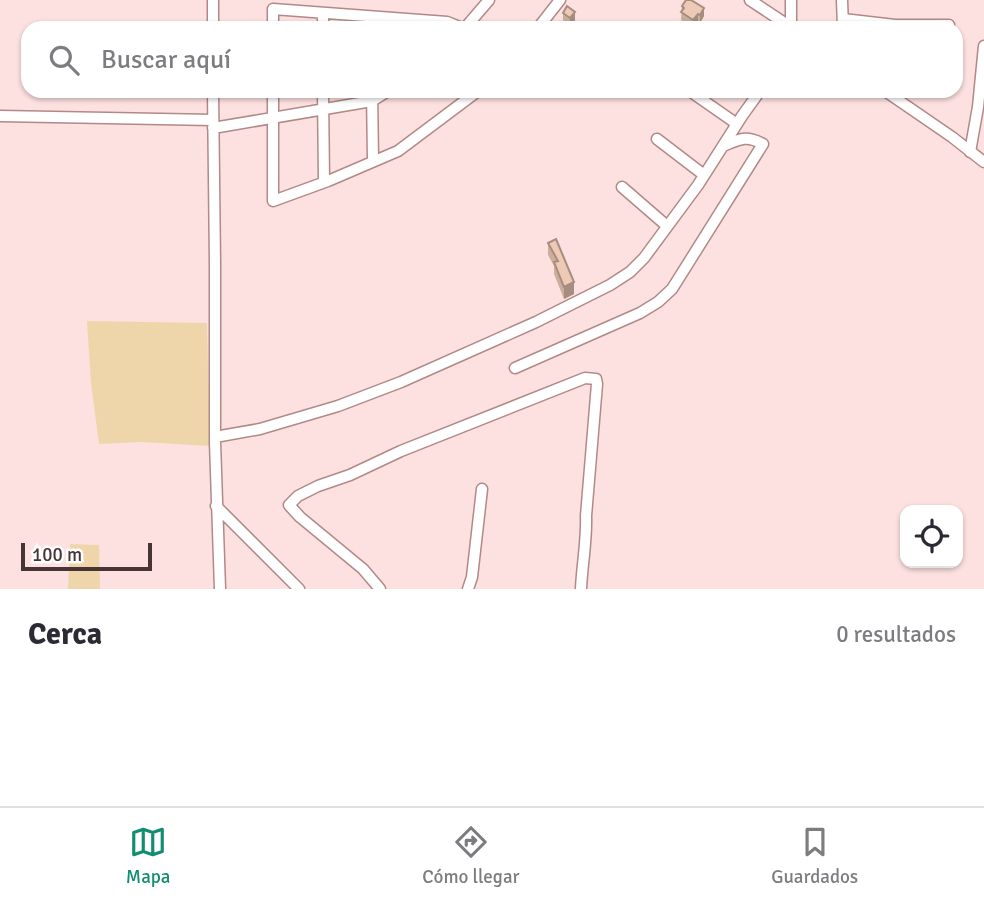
<!DOCTYPE html>
<html lang="es">
<meta charset="utf-8">
<style>
body{margin:0;font-family:Signika,sans-serif;background:#f7f7f7;color:#2b2b33}
.controls{position:absolute;right:21px;bottom:21px;display:grid;overflow:hidden;border-radius:14px;box-shadow:0 2px 5px #0004}
.controls button{width:63px;height:63px;display:grid;place-items:center;padding:0;border:0;border-bottom:2px solid #e1e1e2;background:#fff;color:#2b2b33;font:35px sans-serif}
.scale{position:absolute;left:21px;bottom:18px;width:131px;box-sizing:border-box;padding-left:7px;border:4px solid #463534;border-top:0;font-size:19px;line-height:24px;white-space:nowrap;color:#463534;-webkit-text-stroke:5px #fff;paint-order:stroke}
.list{margin:0;padding:0;list-style:none}
h2{display:flex;justify-content:space-between;align-items:center;height:91px;margin:0;padding:0 28px;font-size:30px}
h2 small{font-size:23px;font-weight:400;color:#7c7c81}
.icon{flex:none;width:38px;height:38px;fill:none;stroke:currentColor;stroke-width:2;stroke-linecap:round;stroke-linejoin:round}
.map{position:relative;flex:none;width:984px;height:589px;overflow:hidden}
.search{position:absolute;background:#fff;box-shadow:0 2px 5px #0004;left:21px;right:21px;top:21px;height:77px;display:flex;align-items:center;gap:18px;box-sizing:border-box;padding:0 24px;border-radius:21px;color:#7c7c81;font-size:26px}
.sheet{height:217px;background:#fff}
nav{display:flex;justify-content:space-around;align-items:center;box-sizing:border-box;height:98px;border-top:2px solid #e1e1e2;background:#fff;font-size:19px;color:#7c7c81}
nav a{display:grid;justify-items:center;gap:4px}
nav .on{color:#138d70}
.map>svg:first-child{display:block}
.green{fill:#efd6aa}
.lines{fill:none;stroke-linecap:round;stroke-linejoin:round}
.street-casing{stroke:#b18987;stroke-width:13}
.street{stroke:#fff;stroke-width:10}
.wall{fill:#cdae9d}
.shaded-wall{fill:#a78d7f}
.building{fill:#eecab6;stroke:#a78d7f;stroke-width:2}
</style>
<div class="map">
<svg width="984" height="589" viewBox="0 0 984 589">
<rect width="100%" height="100%" fill="#fce1e0"/>
<path class="green" d="M87,321L207,323L210,446L142,442L99,444L91,383Z
M70,544L99,545L100,589H68Z"/>
<g class="lines">
<g class="street-casing">
<path id="street" d="M750,0L792,28
M791,0V28
M842,0L843,28
M323,13V28
M843,19L895,25H949
M213,28V0
M273,28V9L447,22L462,28
M465,28L489,0
M538,28L560,0
M213,91L215,264V442L220,589
M273,91V201L328,181L398,151L478,91
M323,91L324,182
M372,91L373,160
M885,91L952,137L984,162
M694,94L737,124
M0,116L213,120
M213,128L372,101L388,91
M657,139L704,175
M970,152L978,107L984,46
M622,187L667,226
M515,368L640,313L658,302L672,289L763,144C746,135 740,139 723,146
M215,437L260,429L338,406L401,382L536,322L610,285L630,272L644,258L698,185L742,116L760,91
M216,506L299,589
M380,589L363,569L300,517L289,505L298,496L318,486L350,475L401,451L585,378L596,379L597,384L586,516C587,540 582,565 581,589
M468,589L472,577L482,489"/>
</g>
<use href="#street" class="street"/>
</g>
<path class="wall" d="M682,6L704,16L700,23H698L694,28L681,20Z
M563,13L575,20L570,26L563,22Z
M556,239L574,294L564,299L554,274V266L548,255V243Z"/>
<path class="shaded-wall" d="M704,8V16L700,23V15Z
M575,12V20L570,26V18Z
M698,14V23L693,28V20Z
M574,282V294L564,299V287Z"/>
<path class="building" d="M686,0H691L704,8L700,15L698,14L693,20L681,12L684,8L682,6Z
M567,6L575,12L570,18L563,13Z
M556,239L574,282L564,287L554,262L558,261L548,243Z"/>
</svg>
<div class="controls">
<button><svg class="icon" aria-label="locate" viewBox="0 0 24 24"><circle cx="12" cy="12" r="6"/><path d="M12 2v4M12 18v4M2 12h4M18 12h4"/></svg></button>
</div>
<div class="scale">100 m</div>
<div class="search"><svg class="icon" aria-label="search" viewBox="0 0 24 24"><circle cx="10" cy="10" r="6"/><path d="M15 15l6 6"/></svg>Buscar aquí</div>
</div>
<section class="sheet">
<h2>Cerca<small>0 resultados</small></h2>
<ul class="list">
</ul>
</section>
<nav>
<a class="on"><svg class="icon" aria-label="map" viewBox="0 0 24 24"><path d="M3 6l6-2 6 2 6-2v14l-6 2-6-2-6 2zM9 4v14M15 6v14"/></svg>Mapa</a>
<a><svg class="icon" aria-label="directions" viewBox="0 0 24 24"><path d="M12 3l9 9-9 9-9-9zM9 14v-3h6M13 9l2 2-2 2"/></svg>Cómo llegar</a>
<a><svg class="icon" aria-label="saved" viewBox="0 0 24 24"><path d="M7 4h10v16l-5-4-5 4z"/></svg>Guardados</a>
</nav>
